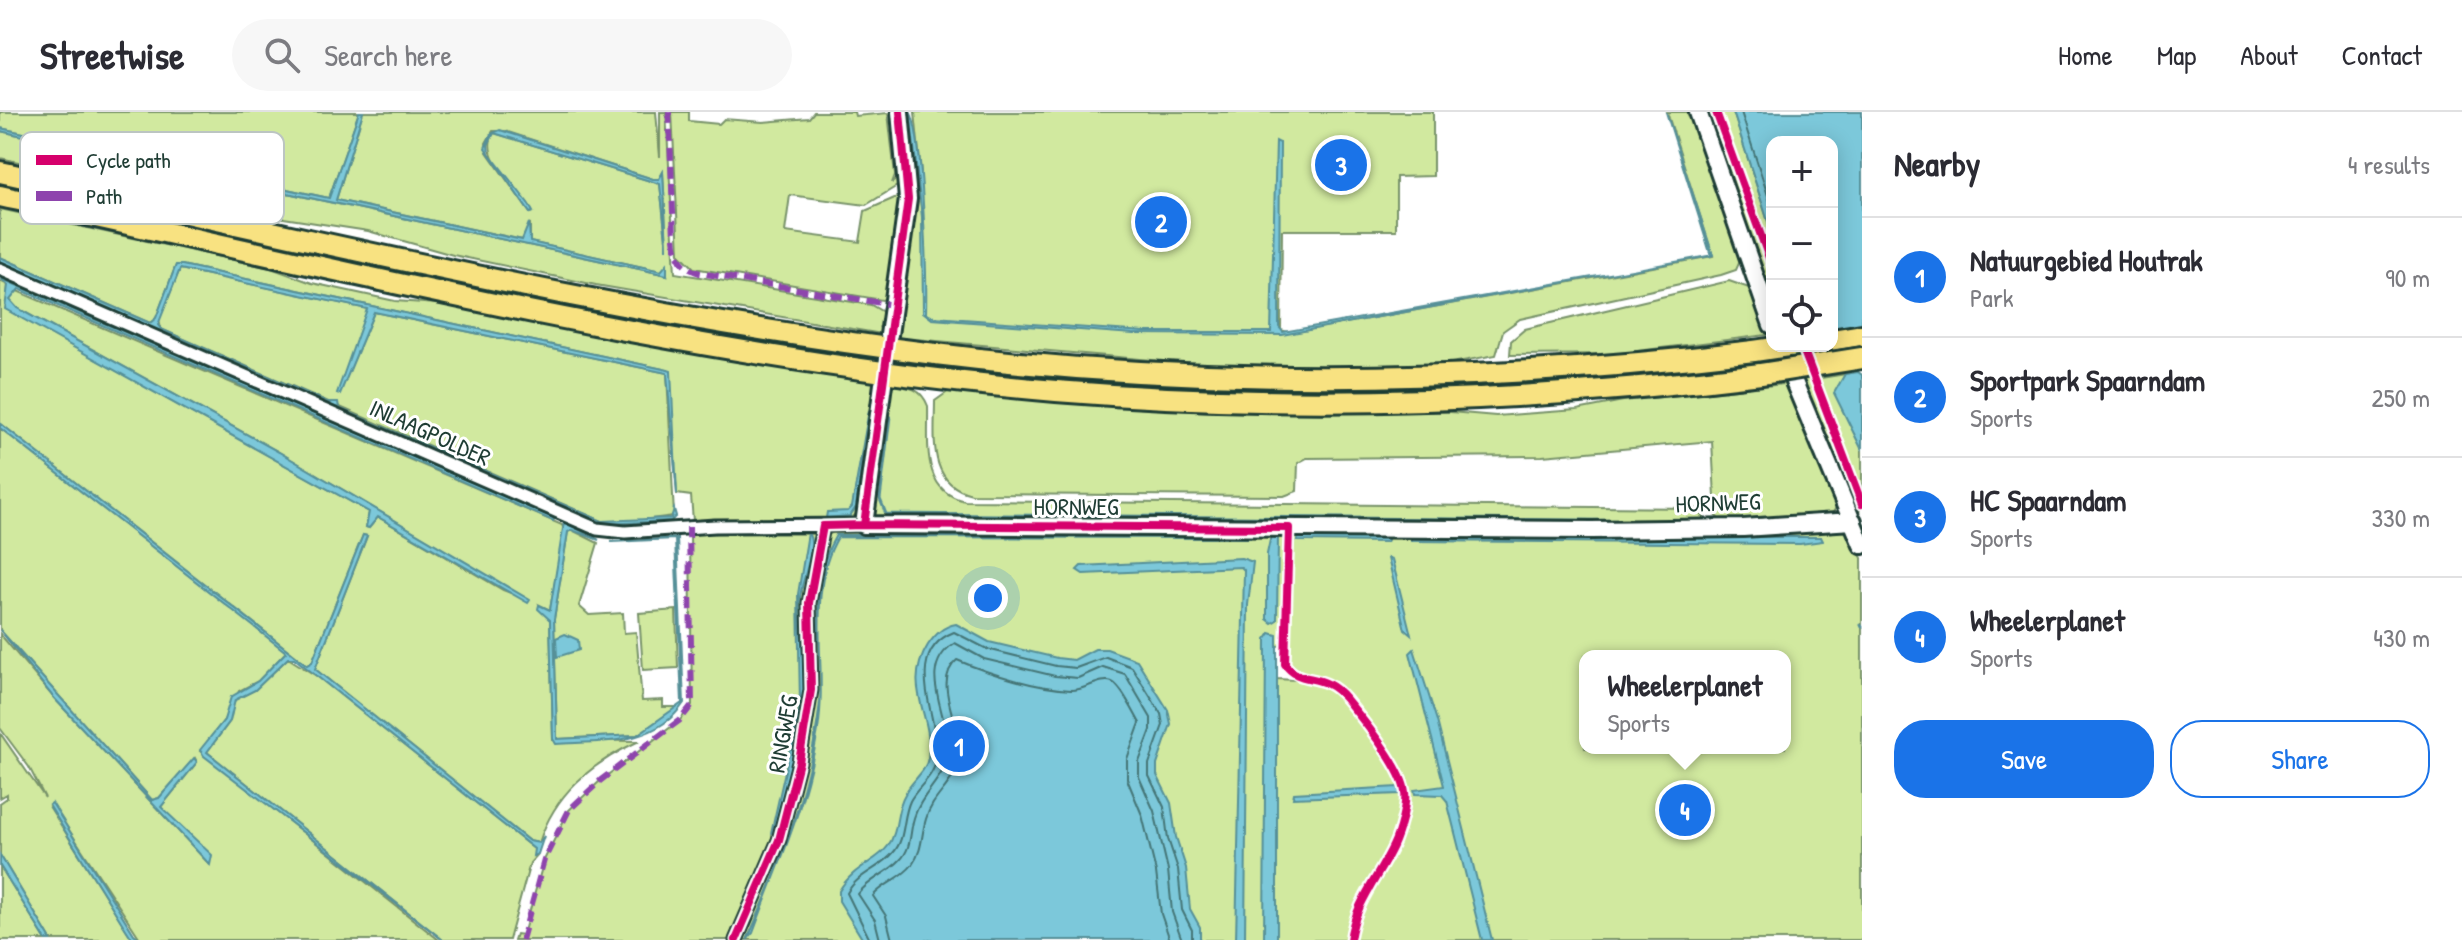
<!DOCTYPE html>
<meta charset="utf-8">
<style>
body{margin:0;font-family:"Patrick Hand",sans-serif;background:#f7f7f7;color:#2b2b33}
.controls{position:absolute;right:24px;top:24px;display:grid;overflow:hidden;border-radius:16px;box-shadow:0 4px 20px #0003}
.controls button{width:72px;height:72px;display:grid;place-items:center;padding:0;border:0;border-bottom:2px solid #e1e1e2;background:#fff;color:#2b2b33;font:40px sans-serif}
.you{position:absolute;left:988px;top:486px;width:28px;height:28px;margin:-20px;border:6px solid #fff;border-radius:50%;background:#1a73e8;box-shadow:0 0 0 12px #1a73e833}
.badge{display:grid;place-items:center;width:52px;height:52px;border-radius:50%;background:#1a73e8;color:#fff;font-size:26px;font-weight:700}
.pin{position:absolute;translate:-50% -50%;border:4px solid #fff;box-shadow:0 2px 8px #0006}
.popup{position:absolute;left:1579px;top:538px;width:212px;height:104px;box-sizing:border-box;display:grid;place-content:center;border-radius:16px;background:#fff;filter:drop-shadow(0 2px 6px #0005);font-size:26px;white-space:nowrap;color:#7c7c81}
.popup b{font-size:30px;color:#2b2b33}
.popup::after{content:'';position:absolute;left:50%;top:100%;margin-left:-16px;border:16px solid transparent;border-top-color:#fff}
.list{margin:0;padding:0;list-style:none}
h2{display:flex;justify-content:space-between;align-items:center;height:104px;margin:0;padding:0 32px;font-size:34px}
h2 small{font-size:26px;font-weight:400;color:#7c7c81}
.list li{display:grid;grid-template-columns:52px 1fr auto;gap:24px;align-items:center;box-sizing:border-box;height:120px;padding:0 32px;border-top:2px solid #e1e1e2}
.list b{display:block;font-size:30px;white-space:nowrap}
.list p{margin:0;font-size:26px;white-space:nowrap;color:#7c7c81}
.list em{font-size:26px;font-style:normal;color:#7c7c81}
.actions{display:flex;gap:16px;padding:24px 32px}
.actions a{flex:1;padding:18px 0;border:2px solid #1a73e8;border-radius:32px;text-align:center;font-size:28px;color:#1a73e8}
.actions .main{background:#1a73e8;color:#fff}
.icon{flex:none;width:44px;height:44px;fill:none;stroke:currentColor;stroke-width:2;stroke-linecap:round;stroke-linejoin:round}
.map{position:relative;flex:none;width:1862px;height:828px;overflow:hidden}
header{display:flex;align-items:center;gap:48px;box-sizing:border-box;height:112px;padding:0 40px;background:#fff;border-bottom:2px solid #e1e1e2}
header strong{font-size:38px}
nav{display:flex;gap:44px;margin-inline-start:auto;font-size:28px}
.search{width:560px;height:72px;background:#f7f7f7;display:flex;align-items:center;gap:20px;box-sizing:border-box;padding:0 28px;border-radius:44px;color:#7c7c81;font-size:30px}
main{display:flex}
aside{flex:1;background:#fff}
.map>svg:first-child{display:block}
.green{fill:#d1e99f;stroke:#78936a;stroke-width:2;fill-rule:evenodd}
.water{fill:#7bc8da;stroke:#569098;stroke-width:2}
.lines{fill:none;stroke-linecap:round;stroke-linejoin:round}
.shore{stroke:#447576;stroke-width:2}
.stream{stroke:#569098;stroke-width:3}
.street-casing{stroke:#1f3d34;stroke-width:17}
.secondary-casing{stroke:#1f3d34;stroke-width:22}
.highway-casing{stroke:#1f3d34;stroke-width:26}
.street{stroke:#fff;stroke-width:11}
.secondary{stroke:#fff;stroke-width:16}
.highway{stroke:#f8e281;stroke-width:20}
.highway-bridge-casing{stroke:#1f3d34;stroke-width:26;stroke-linecap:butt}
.highway-bridge{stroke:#f8e281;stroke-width:20}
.quiet{stroke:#8e44ad;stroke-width:6;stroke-dasharray:12 6;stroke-linecap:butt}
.cycleway-casing{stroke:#fff;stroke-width:13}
.cycleway{stroke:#d6006c;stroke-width:8}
.labels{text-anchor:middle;stroke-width:6;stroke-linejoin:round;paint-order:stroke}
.street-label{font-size:24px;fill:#1f3d34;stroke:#fff}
.key{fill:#fff;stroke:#bcc5c2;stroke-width:2}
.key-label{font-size:22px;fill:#1f3d34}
</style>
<header>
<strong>Streetwise</strong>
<div class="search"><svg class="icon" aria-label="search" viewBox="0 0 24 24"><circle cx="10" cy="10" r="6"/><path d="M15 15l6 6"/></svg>Search here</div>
<nav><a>Home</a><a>Map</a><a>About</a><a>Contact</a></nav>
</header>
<main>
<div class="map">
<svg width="1862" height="828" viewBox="0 0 1862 828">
<rect width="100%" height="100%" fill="#fff"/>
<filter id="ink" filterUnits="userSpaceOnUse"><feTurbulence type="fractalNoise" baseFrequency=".0125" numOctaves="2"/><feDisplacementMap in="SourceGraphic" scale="16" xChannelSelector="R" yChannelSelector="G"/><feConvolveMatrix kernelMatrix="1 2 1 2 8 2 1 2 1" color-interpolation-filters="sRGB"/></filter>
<g filter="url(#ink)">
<path class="green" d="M0,0H359L329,86L0,16Z
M363,0H656L660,45V0H666L675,161L871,193L883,200L885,221L880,217L882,222L596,173L453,143L368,119L264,103L0,46V19L667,163L664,157L661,159L530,130V111L523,128L336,88ZM493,19H505L653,67H659L663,60L667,137L660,72L494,21C478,44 516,75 530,94L532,100L530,101L487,40L486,31Z
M672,0H689V9L719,12L724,7L763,10L809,6L814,0H854L855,4L888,1L895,63L892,71L899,65L891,3L896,0L902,71L866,93L790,83L785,120L860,130L865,99L897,85L903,89L888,184L882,188L694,156L679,141Z
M915,0H1433V64L1396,65V118H1282L1281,218L1291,221L1713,144L1667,0H1693L1740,149L1736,158L1721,163L1520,207L1503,219L1496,243L1446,252L1291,255L1186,251L892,225L911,60H921Z
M1704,0H1718L1772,160V200Z
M1720,0H1733L1772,122V151Z
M0,97L271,156L312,171L395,189L438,192L654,235L879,271L861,398L849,408L693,409L691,384L677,382L668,258L182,153H176L156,206L150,211L0,145Z
M180,157L368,197L339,282L374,200L667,261L674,404L618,411L602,409L161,217L159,208Z
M0,169L8,173L6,197L369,400L366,415L369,416L378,405L503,478L529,488L279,340L17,196L9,188L15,178L562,413L564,418L550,498L540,493L550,508L553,628L639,629C590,652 554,683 539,731L529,729L315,557L367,424L363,423L312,550L307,553L0,311Z
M1729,169L1752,177L1767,223L1613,242L1510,243L1511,229L1525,217Z
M1787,234H1798L1861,396L1858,402L1799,269Z
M1858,260L1862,263V386L1815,267Z
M885,272C905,275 920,273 928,294C929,329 920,379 965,389L1695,396L1707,409H876L871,403Z
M1784,272L1791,277L1838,392L1831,404L1721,409L1716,404L1712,329L1542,344L1307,346L1298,351L1297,379L1284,384L972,382C927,372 935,325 935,289L949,279L1063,291L1213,300H1450L1496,304L1577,298L1623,289Z
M0,316L283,537L286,540L258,569L239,579L224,608L200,639L439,828H141L52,692L49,694L133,828H51L0,743V691L7,686V682L0,686V621L45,686L29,655L0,616V522L54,586L210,753L161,695L197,650L195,646L159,686L152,688L0,518Z
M1846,417L1862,446V828H514L516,822L523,823L544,748L569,698L601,668L680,608L692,593L690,421L830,422L836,418L1284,423L1283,533L1277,534V567L1295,568V562H1288L1293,423ZM1585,544H1785V636H1585Z
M572,418L598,431L579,494L589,503L623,501L624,521L636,520L642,589L663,588V595H678L637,623L557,627L554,507L568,419Z
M676,498L678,556L643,558L639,501Z
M288,546L318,565L534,737V744L538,742L530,751L509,828H443L207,640L230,609L234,588L255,578Z
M0,754L46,828H0Z"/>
<path class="water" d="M359,0H363L336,88L522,128L529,111L530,130L661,159L667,152V163L0,19V16L329,86Z
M910,0C923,18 927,171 926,202L934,205L1145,220H1271L1276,29L1280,31L1279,215L1283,220L1711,144L1666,0L1713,143L1282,223L1133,222L932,207L923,200L922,105Z
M1733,0H1862V256L1844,259L1832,215V30H1772V122Z
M500,18L653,67H659L663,60L667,137L660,72L494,21L488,33L489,41L528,91L533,100L530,101L485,36L491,22Z
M0,145L150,211L156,206L176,153H182L668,258L671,259L677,382L667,261L374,200L340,282L337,281L367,197L180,157L158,213L161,217L327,290H338L339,296L602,409L671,406L674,397L676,404L671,409L603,412L0,151Z
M0,166L555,406L553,409L19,177L10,188L17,196L279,340L530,488L528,491L378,405L369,416L366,415L369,400L5,197L8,173Z
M1858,260L1862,263V338L1834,281L1845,262Z
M869,298L856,395L850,404L826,406L827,400L848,399L852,395Z
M0,311L307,553L312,550L363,423L367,424L315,557L529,729L539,731L544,724L538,742L533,744L534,737L294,546H288L255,578L235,588L230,609L207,640L443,828L204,644L200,638L224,608L231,585L258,569L286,540L0,316Z
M564,410L599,428L572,418L568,420L554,507L557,627L637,623L682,591L675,427L611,430L677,426L684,591C655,634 601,629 556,632L553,627L550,508L538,497L539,493L550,498Z
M808,421C818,434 801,469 800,486C798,511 804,535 804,560C805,605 792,683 771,722L800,592L798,482Z
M836,423L1213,424L1251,426L838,425C805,480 828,556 818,618C806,694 779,750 753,821L747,828C781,753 811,673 820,590C825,535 805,474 836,423Z
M1271,423L1278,424L1277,508L1272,511L1267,507V442Z
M1386,424L1389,425L1387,430L1297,429L1298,425Z
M1410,425H1821L1823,429L1800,432L1411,429Z
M1241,446L1253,450L1248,493L1245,828H1236L1244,458L1241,455L1083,462L1077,458L1081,454Z
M1388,446L1392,447L1411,523L1405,518Z
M956,512L989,530L1057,546L1074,548L1095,537H1107L1137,548L1168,598L1171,612L1157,653V663L1171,691L1176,725L1186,756L1190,797L1200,815V828H863L839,789V779C853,754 877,750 888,734C899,719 895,698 905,682C911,669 926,660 928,646C935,604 901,577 928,533C935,523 943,514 956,512Z
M0,518L152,688L159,686L194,646L197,650L161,695L212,743L210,753L54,586Z
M1270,521L1277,523V828H1264L1266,527Z
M565,522L578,528L579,538L557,545L556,526Z
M1414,537L1437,609L1492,828H1482L1447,689L1442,683L1415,682L1414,678L1444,674L1410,541Z
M1398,675L1400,682L1293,686L1294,681Z
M52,691L134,822L141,828H133L122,811L49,693Z
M0,743L51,828H46L0,754Z"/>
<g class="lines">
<path class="shore" d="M1741,0L1772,96
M870,828L847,781C858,761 880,757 893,741C906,727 902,706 910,689C917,675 934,665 936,648C942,609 899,542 954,520L987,537L1056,554L1076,556L1106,545L1132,555L1161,602L1163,613L1149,652V664L1164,695L1168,727L1178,757L1182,798L1192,818V828
M880,828L875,808L858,782C869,767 887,762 900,748C913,735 909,718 915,703C923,678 946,667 948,639C950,603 914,556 955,531L984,547L1055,564L1078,566L1103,555L1125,562L1151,606V618L1139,650V665L1154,699L1168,758L1172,800L1182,828
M892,828L886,804L873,784C884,771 901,767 912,753C923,738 921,723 926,707C934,680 956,674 959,642C962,613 931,570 957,548C990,562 1035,576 1071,578C1083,579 1102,565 1112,570C1122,575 1134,601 1140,611L1127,647V667L1142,703L1156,760L1161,802L1170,828"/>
<path class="stream" d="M890,304L880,387L886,402L1684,409
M1861,513L1862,515"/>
<g class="street-casing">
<path id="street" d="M0,157L597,417L625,420L715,414L864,413
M736,828L779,728L799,650L811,578L809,491L823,414"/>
</g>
<g class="secondary-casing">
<path id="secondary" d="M1698,0L1772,213
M889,223L908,87L900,0
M1794,270L1862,433
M883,272L864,413L1592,418L1743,416L1853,409"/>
</g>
<g class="highway-casing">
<path id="highway" d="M0,60C307,126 615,203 927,241C1202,275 1480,272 1754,239
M0,84C349,159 699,249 1056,279C1291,298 1527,291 1761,262
M1832,228L1862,223"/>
</g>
<use href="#street" class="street"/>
<use href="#secondary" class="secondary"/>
<use href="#highway" class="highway"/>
<g class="highway-bridge-casing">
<path id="highway-bridge" d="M1754,239L1788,234
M1761,262L1862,246"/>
</g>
<use href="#highway-bridge" class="highway-bridge"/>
<path class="quiet" d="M669,0L674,126C676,144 681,156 700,161L893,193
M522,828L544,748L569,698L601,668L680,608L692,593L689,415"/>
<g class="cycleway-casing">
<path id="cycleway" d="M1716,0L1772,154
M1802,234L1862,392
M864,413L908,87L900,0
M736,828L779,728L799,650L811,578L809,491L823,414L864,413L1289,416L1285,552C1301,575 1321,557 1346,587C1362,607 1402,655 1405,680C1407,694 1399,721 1393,734C1378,766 1355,791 1350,828"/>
</g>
<use href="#cycleway" class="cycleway"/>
</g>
</g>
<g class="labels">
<g class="street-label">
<text transform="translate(430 321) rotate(24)" y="8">INLAAGPOLDER</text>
<text transform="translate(1718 391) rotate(-2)" y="8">HORNWEG</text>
<text x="1076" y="403">HORNWEG</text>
<text transform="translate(783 622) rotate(-80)" y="8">RINGWEG</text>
</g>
</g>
<rect x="20" y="20" width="264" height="92" rx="12" class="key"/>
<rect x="36" y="43" width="36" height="10" fill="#d6006c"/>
<rect x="36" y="79" width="36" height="10" fill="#8e44ad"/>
<g class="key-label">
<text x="86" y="56">Cycle path</text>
<text x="86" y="92">Path</text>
</g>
</svg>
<div class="controls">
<button>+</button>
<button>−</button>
<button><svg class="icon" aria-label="locate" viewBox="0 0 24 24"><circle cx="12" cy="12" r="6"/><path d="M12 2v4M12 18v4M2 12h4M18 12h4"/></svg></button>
</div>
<div class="you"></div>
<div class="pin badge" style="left:959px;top:634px">1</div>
<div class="pin badge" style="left:1161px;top:110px">2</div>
<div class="pin badge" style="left:1341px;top:53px">3</div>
<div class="pin badge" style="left:1685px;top:698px">4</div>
<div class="popup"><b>Wheelerplanet</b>Sports</div>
</div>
<aside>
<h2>Nearby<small>4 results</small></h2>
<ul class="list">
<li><span class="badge">1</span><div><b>Natuurgebied Houtrak</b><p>Park</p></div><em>90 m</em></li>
<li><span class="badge">2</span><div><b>Sportpark Spaarndam</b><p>Sports</p></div><em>250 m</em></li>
<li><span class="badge">3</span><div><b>HC Spaarndam</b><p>Sports</p></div><em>330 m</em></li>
<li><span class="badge">4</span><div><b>Wheelerplanet</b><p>Sports</p></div><em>430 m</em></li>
</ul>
<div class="actions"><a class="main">Save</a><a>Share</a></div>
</aside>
</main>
